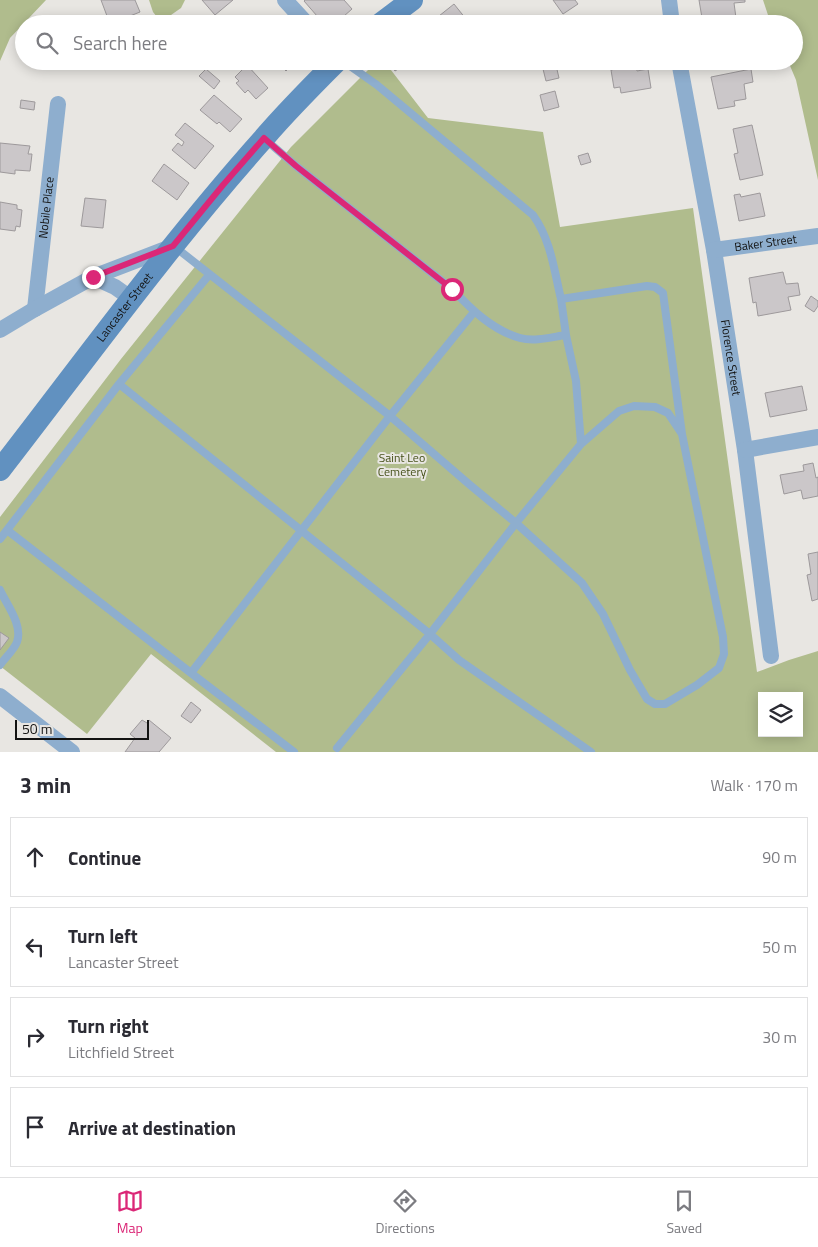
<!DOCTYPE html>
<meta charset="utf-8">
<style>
body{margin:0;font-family:"Titillium Web",sans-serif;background:#f7f7f7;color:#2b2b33}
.controls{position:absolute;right:15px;bottom:15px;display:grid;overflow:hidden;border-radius:0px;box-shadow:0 2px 12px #0003}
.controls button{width:45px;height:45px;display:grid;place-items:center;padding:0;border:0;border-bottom:1px solid #e1e1e2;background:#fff;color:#2b2b33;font:25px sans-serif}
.scale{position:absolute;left:15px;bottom:12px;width:134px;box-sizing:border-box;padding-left:5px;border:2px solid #131312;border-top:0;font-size:14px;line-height:18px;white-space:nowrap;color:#131312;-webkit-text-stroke:4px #e8e6e2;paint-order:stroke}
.stop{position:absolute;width:15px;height:15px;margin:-11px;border:4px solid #db2777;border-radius:50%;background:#fff}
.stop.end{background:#db2777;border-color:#fff;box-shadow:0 1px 5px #0008}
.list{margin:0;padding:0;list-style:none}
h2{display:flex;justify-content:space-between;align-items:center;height:65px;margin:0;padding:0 20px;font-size:21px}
h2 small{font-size:16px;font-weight:400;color:#7c7c81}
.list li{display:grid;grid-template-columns:32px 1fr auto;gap:15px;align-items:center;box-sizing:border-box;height:80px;margin:0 10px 10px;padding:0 10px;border:1px solid #e1e1e2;border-radius:0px}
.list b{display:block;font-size:19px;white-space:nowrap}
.list p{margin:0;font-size:16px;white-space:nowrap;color:#7c7c81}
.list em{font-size:16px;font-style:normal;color:#7c7c81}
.icon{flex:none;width:28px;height:28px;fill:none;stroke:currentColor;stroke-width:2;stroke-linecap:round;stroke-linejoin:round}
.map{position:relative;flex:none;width:818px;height:752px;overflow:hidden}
.search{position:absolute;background:#fff;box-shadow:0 2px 12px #0003;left:15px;right:15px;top:15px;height:55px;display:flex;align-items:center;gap:12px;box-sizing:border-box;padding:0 18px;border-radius:28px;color:#7c7c81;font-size:19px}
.sheet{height:425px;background:#fff}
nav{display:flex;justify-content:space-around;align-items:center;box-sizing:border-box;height:70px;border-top:1px solid #e1e1e2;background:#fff;font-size:14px;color:#7c7c81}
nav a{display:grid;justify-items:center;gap:2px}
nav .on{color:#db2777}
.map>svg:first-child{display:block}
.green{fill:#b0bc8d;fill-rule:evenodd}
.building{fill:#cbc7c9;stroke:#9d999b}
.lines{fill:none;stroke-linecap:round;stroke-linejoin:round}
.service{stroke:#8eaece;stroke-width:8}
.minor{stroke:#8eaece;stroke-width:16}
.secondary{stroke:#6191c0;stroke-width:22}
.route{stroke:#db2777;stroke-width:6}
.labels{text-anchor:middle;stroke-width:4;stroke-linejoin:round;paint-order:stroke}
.street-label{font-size:12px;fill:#131312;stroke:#e8e6e2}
.park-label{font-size:12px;fill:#444f17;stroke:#e8e6e2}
</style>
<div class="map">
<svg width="818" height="752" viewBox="0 0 818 752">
<rect width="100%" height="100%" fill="#e8e6e2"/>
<path class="green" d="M0,0H46L10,38L0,61Z
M149,0H185L181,8L161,22L153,12Z
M763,0H818V180L796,80L788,61H794V24H771Z
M377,61H384L428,118L543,132L560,227L693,208L757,672L789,660L818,651V752H276L151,654L87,734L0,666V517L121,359L291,147ZM762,696H799V733H762Z"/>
<path class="building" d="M101,0H135L140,12L110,24Z
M202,0H233L215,15Z
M305,0H344L352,9L335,24H324L304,1Z
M553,0H575L578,4L563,14Z
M699,0H745V2L734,3L736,18L724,20L725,24H703Z
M454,4L470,24H445L439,16Z
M276,61H295L286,71Z
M388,61H409V62L395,71Z
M541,61H555L559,78L546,81Z
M247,65L268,88L256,99L248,90L245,93L236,83L239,81L235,77Z
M636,65L637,71L648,69L651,88L621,93L620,87L614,88L611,70Z
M206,69L220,81L214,89L199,76Z
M751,69L753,82L744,84L746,99L734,101L735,106L718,109L711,77Z
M555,91L559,107L544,111L540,95Z
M214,95L242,119L230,132L219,122L217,124L200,110Z
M21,100L35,102L34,110L20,108Z
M185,123L214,146L195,169L172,150L178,143L182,146L184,142L175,135Z
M752,125L763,175L740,180L734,154L738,153L733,129Z
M0,143L30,146L28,154H32L30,171L15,170V174L0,172Z
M588,153L591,162L581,165L578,156Z
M164,164L189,183L177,200L152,181Z
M760,193L765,216L739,221L734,195L740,194L741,197Z
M85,198L106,200L103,228L81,226Z
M0,202L17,205V209L22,210L20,227L16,226L15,231L0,229Z
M783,272L786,284L798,283L800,295L788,297L791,310L758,316L756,302L753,303L749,278Z
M811,296L818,301V306L814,312L805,306Z
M802,386L807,410L770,417L765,393Z
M813,463L816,478L818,477V496L803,499L801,490L784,494L780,475L804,471L803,465Z
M818,552V599L812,601L807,575L811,574L808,554Z
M0,632L9,638L0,650Z
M191,702L201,710L191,723L181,716Z
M142,720L147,723L149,720L171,738L159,752H125L135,738L130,734Z"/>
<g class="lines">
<path class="service" d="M343,61L377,85L533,215C551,240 554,270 561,299
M266,140L296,166L452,289C471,309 492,330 520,338C535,342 552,337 566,335L561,299L647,286L655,287L663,293L682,434L668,413L655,407L634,406L619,411L581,444L576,381L566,335
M175,247L390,416L191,673L294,752
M209,275L119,384L430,634L516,523L581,444
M474,312L390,416L470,485L516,523L582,583L603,614L630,670L647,699L655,704H665L697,685L719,668L724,654L723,637L682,434
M119,384L7,530L191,673
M0,539L7,530
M0,590C7,605 23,625 17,642C14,650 5,658 0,665
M337,748L430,634L459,660L591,752"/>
<g class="minor">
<path d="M285,0L307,24"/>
<path d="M669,0L672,24"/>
<path id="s1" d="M679,61L714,250L745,450L771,656"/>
<path id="s2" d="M714,250L818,236"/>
<path d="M93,277L171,247"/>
<path id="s3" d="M35,309L58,104"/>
<path d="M0,330L35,309L93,277L115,287L132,299"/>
<path d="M745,450L818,437"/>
<path d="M0,696L72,752"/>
</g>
<g class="secondary">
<path d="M380,24L412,0"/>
<path id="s4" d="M0,470C86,359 170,243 264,138C287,111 312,86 337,61"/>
</g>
</g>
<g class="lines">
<path class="route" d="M93,277L173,246L223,185L264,138L296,166L452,289"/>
</g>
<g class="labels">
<g class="street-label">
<text dy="4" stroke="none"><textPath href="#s3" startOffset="102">Nobile Place</textPath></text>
<text dy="4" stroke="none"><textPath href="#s2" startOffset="52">Baker Street</textPath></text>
<text dy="4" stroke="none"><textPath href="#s4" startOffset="205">Lancaster Street</textPath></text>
<text dy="4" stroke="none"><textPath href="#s1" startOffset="301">Florence Street</textPath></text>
</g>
<g class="park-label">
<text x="402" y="462">Saint Leo<tspan x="402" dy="14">Cemetery</tspan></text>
</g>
</g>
</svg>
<div class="controls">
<button><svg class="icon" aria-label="layers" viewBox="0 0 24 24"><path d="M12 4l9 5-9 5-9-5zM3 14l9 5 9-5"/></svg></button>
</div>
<div class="scale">50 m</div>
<div class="stop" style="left:452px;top:289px"></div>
<div class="stop end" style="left:93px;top:277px"></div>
<div class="search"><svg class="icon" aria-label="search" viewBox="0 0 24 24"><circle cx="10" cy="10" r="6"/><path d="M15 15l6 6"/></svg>Search here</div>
</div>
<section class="sheet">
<h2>3 min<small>Walk · 170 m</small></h2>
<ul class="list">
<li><svg class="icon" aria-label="ahead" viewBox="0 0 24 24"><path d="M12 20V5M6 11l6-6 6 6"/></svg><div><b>Continue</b></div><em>90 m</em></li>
<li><svg class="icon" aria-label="left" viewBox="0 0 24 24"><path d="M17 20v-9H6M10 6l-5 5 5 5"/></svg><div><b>Turn left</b><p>Lancaster Street</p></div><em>50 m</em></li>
<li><svg class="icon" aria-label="right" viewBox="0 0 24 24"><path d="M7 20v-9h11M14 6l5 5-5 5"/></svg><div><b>Turn right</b><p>Litchfield Street</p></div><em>30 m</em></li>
<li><svg class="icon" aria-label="arrive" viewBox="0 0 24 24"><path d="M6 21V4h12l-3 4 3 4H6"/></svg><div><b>Arrive at destination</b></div></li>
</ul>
</section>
<nav>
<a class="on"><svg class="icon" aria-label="map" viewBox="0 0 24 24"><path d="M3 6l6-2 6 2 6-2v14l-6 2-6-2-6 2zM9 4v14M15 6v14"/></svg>Map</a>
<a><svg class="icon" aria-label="directions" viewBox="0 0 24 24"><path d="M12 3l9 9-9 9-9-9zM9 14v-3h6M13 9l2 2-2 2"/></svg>Directions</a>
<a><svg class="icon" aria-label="saved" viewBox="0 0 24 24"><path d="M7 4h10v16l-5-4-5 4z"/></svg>Saved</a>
</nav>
